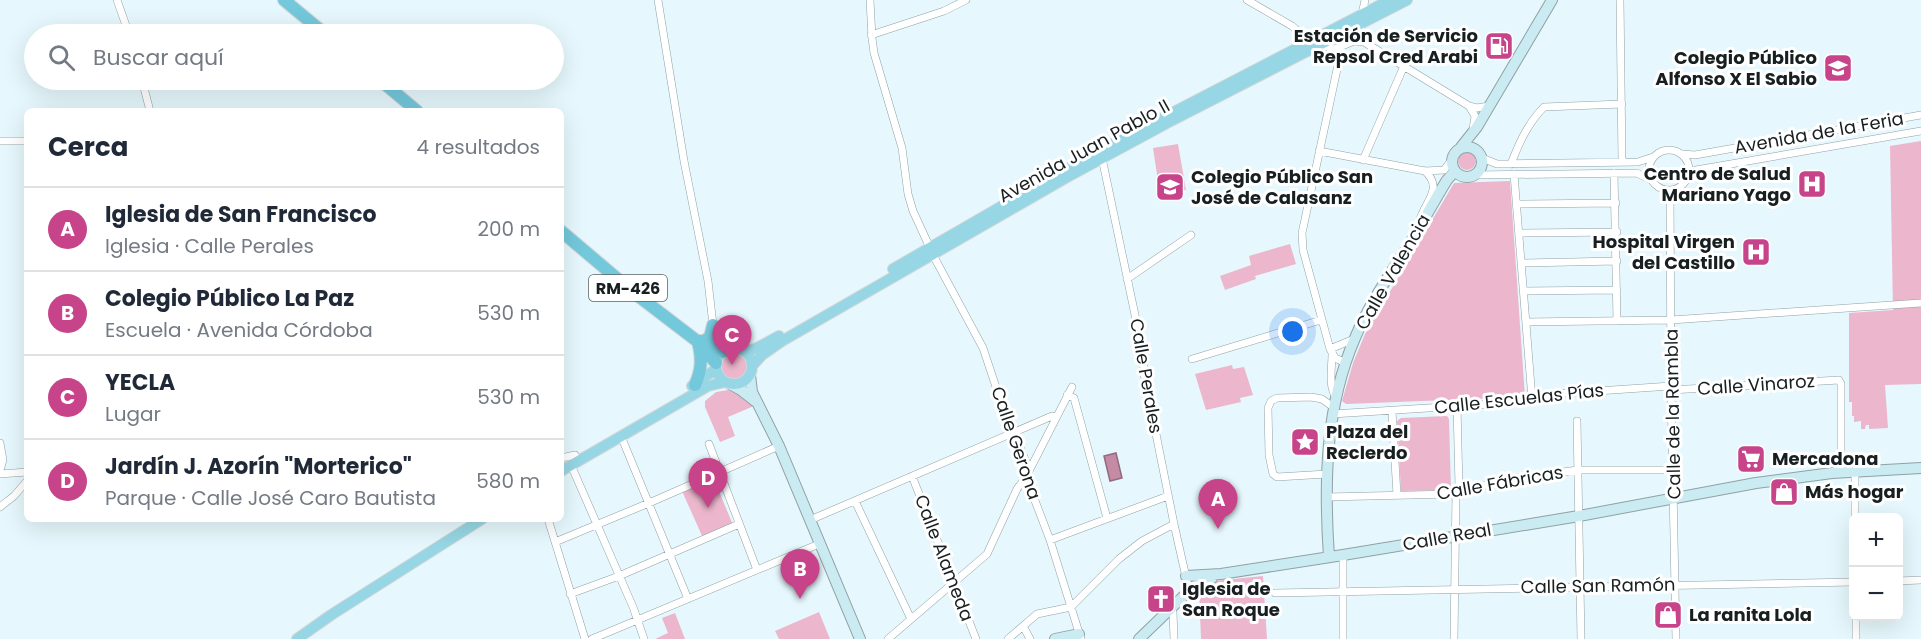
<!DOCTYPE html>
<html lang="es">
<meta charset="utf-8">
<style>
body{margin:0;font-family:Poppins,sans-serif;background:#f2f2f3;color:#1f2937}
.controls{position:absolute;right:18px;bottom:18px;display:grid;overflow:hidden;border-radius:9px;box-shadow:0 6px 24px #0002}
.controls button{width:54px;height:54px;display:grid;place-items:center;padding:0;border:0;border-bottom:2px solid #e0e1e3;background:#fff;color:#1f2937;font:30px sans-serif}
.you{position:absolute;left:1293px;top:332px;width:21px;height:21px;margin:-15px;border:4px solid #fff;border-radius:50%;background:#1a73e8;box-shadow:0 0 0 9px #1a73e833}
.badge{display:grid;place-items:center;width:39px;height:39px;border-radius:50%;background:#c7448a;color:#fff;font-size:20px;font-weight:700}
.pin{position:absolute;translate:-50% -50px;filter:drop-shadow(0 2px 3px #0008)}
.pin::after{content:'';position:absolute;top:32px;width:21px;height:18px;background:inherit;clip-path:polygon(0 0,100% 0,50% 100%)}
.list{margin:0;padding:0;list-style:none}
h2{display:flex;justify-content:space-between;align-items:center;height:78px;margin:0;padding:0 24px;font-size:26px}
h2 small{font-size:20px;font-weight:400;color:#747a83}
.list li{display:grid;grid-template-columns:39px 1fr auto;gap:18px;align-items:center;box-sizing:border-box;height:84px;padding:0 24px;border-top:2px solid #e0e1e3}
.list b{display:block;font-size:22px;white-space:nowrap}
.list p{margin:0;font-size:20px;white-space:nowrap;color:#747a83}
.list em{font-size:20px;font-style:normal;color:#747a83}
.icon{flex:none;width:33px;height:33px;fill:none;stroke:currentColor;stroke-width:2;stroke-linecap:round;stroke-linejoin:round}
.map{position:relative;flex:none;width:1921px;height:639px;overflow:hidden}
.search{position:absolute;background:#fff;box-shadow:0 6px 24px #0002;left:24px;top:24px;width:540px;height:66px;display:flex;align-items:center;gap:15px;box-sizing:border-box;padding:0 21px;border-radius:33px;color:#747a83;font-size:22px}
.panel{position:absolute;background:#fff;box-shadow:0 6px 24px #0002;left:24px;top:108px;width:540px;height:414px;border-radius:9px}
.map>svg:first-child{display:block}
.green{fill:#ecb6cd}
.water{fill:#c58ba5;stroke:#916b7d;stroke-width:1.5}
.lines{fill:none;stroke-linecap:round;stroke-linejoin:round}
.minor-casing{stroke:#90a1a5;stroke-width:8}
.secondary-casing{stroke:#90a1a5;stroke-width:12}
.primary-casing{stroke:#d5d7d7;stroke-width:12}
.trunk-casing{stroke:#d5d7d7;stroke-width:14}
.minor{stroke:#fff;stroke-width:7}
.secondary{stroke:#cbebf2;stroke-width:10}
.primary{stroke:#97d6e4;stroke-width:10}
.trunk{stroke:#74c8db;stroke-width:12}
.labels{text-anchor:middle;stroke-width:6;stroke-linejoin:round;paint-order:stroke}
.shield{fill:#fff;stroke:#5d6263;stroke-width:1.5}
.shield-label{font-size:16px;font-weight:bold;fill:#181f20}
.poi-label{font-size:18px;font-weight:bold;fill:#181f20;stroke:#fff;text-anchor:start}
.street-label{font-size:18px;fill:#181f20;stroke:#fff}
</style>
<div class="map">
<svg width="1921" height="639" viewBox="0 0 1921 639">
<rect width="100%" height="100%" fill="#e6f8fd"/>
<path class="green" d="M1921,141V384L1885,385L1888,428L1869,429V425H1866L1865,429H1861V421L1854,422V416H1852V402H1849V313L1893,310L1890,146Z
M1178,144L1186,190L1160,194L1153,148Z
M1458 161a9 9 0 1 1 18 0a9 9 0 1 1-18 0Z
M1510,181L1525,397L1346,404L1342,401L1353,363L1365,334L1454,183Z
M1290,244L1296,264L1255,276L1256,279L1225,290L1220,276L1251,265L1249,256Z
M721 366a13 13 0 1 1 26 0a13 13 0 1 1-26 0Z
M1232,365L1233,369L1244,367L1253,395L1240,398L1241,402L1206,410L1195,374Z
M728,390L742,396L754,406L728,417L735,436L720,442L705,407V401L716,392Z
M1447,416L1449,419L1451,490L1401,491L1397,421L1401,418Z
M713,477L733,525L703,538L682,491Z
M1263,576L1267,639H1201L1199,590L1214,581Z
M819,612L830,639H779L775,631Z
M675,613L685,639H655L668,633L662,618Z"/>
<path class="water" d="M1116,453L1122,478L1110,481L1104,456Z"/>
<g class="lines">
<g class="minor-casing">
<path id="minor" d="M117,0L129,34
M658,0L684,161L708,281L713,325L723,351
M870,0L872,38L874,53L902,148L908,194L913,211L930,248
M1247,0L1292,26L1310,41
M1365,0L1360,24L1364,42L1469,106L1477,108L1489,106
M1620,0L1622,162
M871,35L944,11L966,0
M1320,45L1335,49L1354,41L1364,42
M1342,46L1302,233L1303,250L1330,349L1335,358L1346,363
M142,80L150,111
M1469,106L1475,116L1473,129
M0,141H27
M1649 170a20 20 0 1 1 40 0a20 20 0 1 1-40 0Z
M1319,151L1425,171L1444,170L1451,161
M1682,154L1695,155L1921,115
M1102,158L1143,353L1144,374L1174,524L1188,586L1187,592
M1482,158L1497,164L1638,162L1653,157
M1363,160L1404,66
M1511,164C1519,143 1528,123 1544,107L1622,104
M1614,173L1617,321
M1514,174L1532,399
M1474,175L1637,173L1651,180
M1688,175L1696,170L1921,131
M1670,190L1671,386L1676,639
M1517,204L1616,203
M1420,219C1427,199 1443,188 1425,171
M1519,233L1617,232
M933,255L983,348L1011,432L1016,438L1027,464L1026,477L1050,540L1081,639
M1521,263L1617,261
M1127,279L1191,235
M1524,291L1617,290
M1526,322L1671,320L1921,303
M1330,349L1354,339
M1332,354C1332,368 1328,386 1336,397
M1192,359L1321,320
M1671,390L1839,380L1841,384V473
M1067,395L1074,398L1107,518
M1392,411L1397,495
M1332,414L1508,403L1553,394L1671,386
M1577,421L1581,639
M621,436L688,599
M0,443L3,460L0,470
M709,444L757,570
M561,458L575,455
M571,465L633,607L644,639
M1855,472V518
M0,474L27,472
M1327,474L1277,477L1273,474L1269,455L1268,408L1271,401L1277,398L1311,397L1322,399L1333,407
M912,476L976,639
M1327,497L1452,494L1509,479L1578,470H1673
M855,501L911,619
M0,507L14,496L27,481
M548,519L585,639
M810,520L1052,416L1056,417
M1050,540L1168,496
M555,542L649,503L779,446
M1898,581L1921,580
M1275,593L1854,582
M570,594L619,576L739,524
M1170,609L1173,612L1174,639
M1856,616V639
M1023,626L1030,639
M592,639L819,544
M888,639L987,554L1017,489L1026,477L1072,387
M1008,639L1037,614L1071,607L1119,559L1142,541L1174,524
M1343,639V555
M1454,639L1456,493L1459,487L1457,406"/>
</g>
<g class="secondary-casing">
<path id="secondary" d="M1452 162a15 15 0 1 1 30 0a15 15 0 1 1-30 0Z
M1461,147L1477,127L1552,0
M750,375L752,392L779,446L860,639
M730,384L741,390L755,401
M1329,557C1324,483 1325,407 1355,338C1369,304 1390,274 1410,243C1423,222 1434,201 1447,180L1455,171
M1186,576L1221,574L1343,555L1579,516L1756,483L1832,473L1921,468
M1055,639L1079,634
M1139,639L1193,587L1212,578"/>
</g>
<g class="primary-casing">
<path id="primary" d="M893,269L1087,157L1390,0
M716 366a18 18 0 1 1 36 0a18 18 0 1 1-36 0Z
M743,351L755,349L779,336
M752,366L762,355L782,341L1069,176L1167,123L1407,0
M692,386L716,369
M561,471L708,386L725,382
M297,639L331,615L482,519"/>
</g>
<g class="trunk-casing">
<path id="trunk" d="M284,0L325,34
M380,80L417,111
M561,231L633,292L697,341L716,363
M697,341H704L710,337L713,325
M702,343L723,352
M695,385C702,369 702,358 698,342"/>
</g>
<use href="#minor" class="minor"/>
<use href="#secondary" class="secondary"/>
<use href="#primary" class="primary"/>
<use href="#trunk" class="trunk"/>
</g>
<defs>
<g id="fuel-square" transform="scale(1.5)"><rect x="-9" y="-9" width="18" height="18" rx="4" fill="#c7448a" stroke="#fff"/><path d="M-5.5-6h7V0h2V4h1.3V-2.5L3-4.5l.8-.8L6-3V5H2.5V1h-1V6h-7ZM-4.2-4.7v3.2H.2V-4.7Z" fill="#fff"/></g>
<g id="school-square" transform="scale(1.5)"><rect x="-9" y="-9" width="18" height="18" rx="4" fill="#c7448a" stroke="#fff"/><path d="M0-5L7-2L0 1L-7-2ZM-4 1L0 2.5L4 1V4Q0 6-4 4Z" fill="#fff"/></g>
<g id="hospital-square" transform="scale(1.5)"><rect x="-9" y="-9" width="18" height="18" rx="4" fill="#c7448a" stroke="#fff"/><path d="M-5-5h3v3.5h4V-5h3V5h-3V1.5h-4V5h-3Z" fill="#fff"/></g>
<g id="sight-square" transform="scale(1.5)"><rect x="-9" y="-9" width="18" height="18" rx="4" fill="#c7448a" stroke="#fff"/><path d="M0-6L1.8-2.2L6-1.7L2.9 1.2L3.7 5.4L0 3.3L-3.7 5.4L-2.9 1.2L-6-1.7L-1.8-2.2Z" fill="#fff"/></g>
<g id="supermarket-square" transform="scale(1.5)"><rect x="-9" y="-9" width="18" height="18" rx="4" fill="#c7448a" stroke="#fff"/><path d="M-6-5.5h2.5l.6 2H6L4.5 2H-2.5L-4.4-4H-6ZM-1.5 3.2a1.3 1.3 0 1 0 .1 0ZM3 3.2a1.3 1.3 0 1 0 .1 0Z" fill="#fff"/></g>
<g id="shop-square" transform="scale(1.5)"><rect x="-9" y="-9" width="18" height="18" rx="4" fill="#c7448a" stroke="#fff"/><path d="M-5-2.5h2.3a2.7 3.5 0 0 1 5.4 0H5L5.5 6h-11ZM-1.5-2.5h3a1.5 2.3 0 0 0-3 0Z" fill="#fff"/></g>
<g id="church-square" transform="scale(1.5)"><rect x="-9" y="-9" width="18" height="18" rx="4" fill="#c7448a" stroke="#fff"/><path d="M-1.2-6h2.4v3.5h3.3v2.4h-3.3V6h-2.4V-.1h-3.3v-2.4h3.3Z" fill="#fff"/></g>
</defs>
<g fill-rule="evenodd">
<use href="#fuel-square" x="1499" y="46"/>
<use href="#school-square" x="1838" y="68"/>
<use href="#hospital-square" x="1812" y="184"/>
<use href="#school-square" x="1170" y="187"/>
<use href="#hospital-square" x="1756" y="252"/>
<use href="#sight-square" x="1305" y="442"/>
<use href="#supermarket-square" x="1751" y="459"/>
<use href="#shop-square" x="1784" y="492"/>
<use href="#church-square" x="1161" y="599"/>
<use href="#shop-square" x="1668" y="615"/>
</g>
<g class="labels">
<rect class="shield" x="589" y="275" width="78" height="26" rx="4.5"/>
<g class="shield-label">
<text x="628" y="294">RM-426</text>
</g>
<g class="poi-label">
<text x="1478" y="42" text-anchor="end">Estación de Servicio<tspan x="1478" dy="21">Repsol Cred Arabi</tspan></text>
<text x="1817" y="64" text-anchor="end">Colegio Público<tspan x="1817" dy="21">Alfonso X El Sabio</tspan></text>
<text x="1791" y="180" text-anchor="end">Centro de Salud<tspan x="1791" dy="21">Mariano Yago</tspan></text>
<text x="1191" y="183">Colegio Público San<tspan x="1191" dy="21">José de Calasanz</tspan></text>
<text x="1735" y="248" text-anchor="end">Hospital Virgen<tspan x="1735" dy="21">del Castillo</tspan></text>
<text x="1326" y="438">Plaza del<tspan x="1326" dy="21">Reclerdo</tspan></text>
<text x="1772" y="465">Mercadona</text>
<text x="1805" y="498">Más hogar</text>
<text x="1182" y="595">Iglesia de<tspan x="1182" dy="21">San Roque</tspan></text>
<text x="1689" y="621">La ranita Lola</text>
</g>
<g class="street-label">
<text transform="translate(1819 133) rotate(-10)" y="6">Avenida de la Feria</text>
<text transform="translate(1084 151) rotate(-29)" y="6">Avenida Juan Pablo II</text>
<text transform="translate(1393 272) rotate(-60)" y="6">Calle Valencia</text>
<text transform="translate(1146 376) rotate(80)" y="6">Calle Perales</text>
<text transform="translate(1756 385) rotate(-4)" y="6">Calle Vinaroz</text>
<text transform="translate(1519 399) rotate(-6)" y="6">Calle Escuelas Pías</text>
<text transform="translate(1673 414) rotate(-91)" y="6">Calle de la Rambla</text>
<text transform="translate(1016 443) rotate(71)" y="6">Calle Gerona</text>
<text transform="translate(1500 483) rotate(-10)" y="6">Calle Fábricas</text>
<text transform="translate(1447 537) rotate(-10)" y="6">Calle Real</text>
<text transform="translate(944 558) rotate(69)" y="6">Calle Alameda</text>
<text transform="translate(1598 586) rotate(-1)" y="6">Calle San Ramón</text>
</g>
</g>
</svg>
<div class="controls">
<button>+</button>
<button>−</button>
</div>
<div class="you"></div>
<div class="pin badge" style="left:1218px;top:529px">A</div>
<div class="pin badge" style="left:800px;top:599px">B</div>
<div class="pin badge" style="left:732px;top:365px">C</div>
<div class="pin badge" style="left:708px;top:508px">D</div>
<div class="search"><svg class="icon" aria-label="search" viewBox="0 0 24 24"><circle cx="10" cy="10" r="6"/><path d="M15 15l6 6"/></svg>Buscar aquí</div>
<section class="panel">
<h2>Cerca<small>4 resultados</small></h2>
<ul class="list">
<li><span class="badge">A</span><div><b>Iglesia de San Francisco</b><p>Iglesia · Calle Perales</p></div><em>200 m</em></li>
<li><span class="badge">B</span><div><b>Colegio Público La Paz</b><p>Escuela · Avenida Córdoba</p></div><em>530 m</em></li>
<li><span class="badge">C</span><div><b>YECLA</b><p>Lugar</p></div><em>530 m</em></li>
<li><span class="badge">D</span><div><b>Jardín J. Azorín &quot;Morterico&quot;</b><p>Parque · Calle José Caro Bautista</p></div><em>580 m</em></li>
</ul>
</section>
</div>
